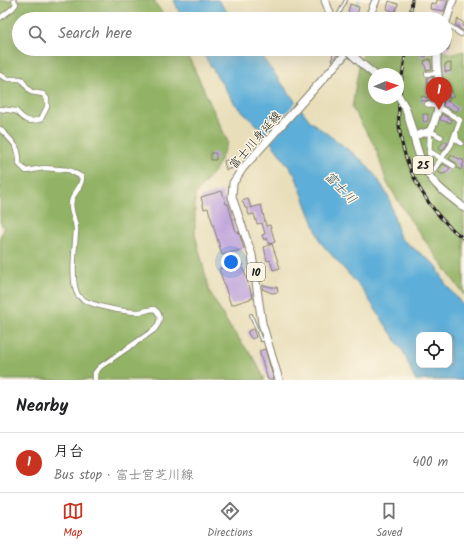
<!DOCTYPE html>
<meta charset="utf-8">
<style>
body{margin:0;font-family:Kalam,"Klee One",sans-serif;background:#f2f2f2;color:#202124}
.controls{position:absolute;right:12px;bottom:12px;display:grid;overflow:hidden;border-radius:8px;box-shadow:0 4px 16px #0002}
.controls button{width:36px;height:36px;display:grid;place-items:center;padding:0;border:0;border-bottom:1px solid #e0e0e0;background:#fff;color:#202124;font:20px sans-serif}
.compass{position:absolute;left:368px;top:68px;width:36px;height:36px;border-radius:50%;background:#fff;box-shadow:0 4px 16px #0002;rotate:88deg}
.you{position:absolute;left:231px;top:262px;width:14px;height:14px;margin:-10px;border:3px solid #fff;border-radius:50%;background:#1a73e8;box-shadow:0 0 0 6px #1a73e833}
.badge{display:grid;place-items:center;width:26px;height:26px;border-radius:50%;background:#c8321e;color:#fff;font-size:13px;font-weight:700}
.pin{position:absolute;translate:-50% -33px;filter:drop-shadow(0 1px 2px #0008)}
.pin::after{content:'';position:absolute;top:21px;width:14px;height:12px;background:inherit;clip-path:polygon(0 0,100% 0,50% 100%)}
.list{margin:0;padding:0;list-style:none}
h2{display:flex;justify-content:space-between;align-items:center;height:52px;margin:0;padding:0 16px;font-size:17px}
h2 small{font-size:13px;font-weight:400;color:#757577}
.list li{display:grid;grid-template-columns:26px 1fr auto;gap:12px;align-items:center;box-sizing:border-box;height:60px;padding:0 16px;border-top:1px solid #e0e0e0}
.list b{display:block;font-size:15px;white-space:nowrap}
.list p{margin:0;font-size:13px;white-space:nowrap;color:#757577}
.list em{font-size:13px;font-style:normal;color:#757577}
.icon{flex:none;width:22px;height:22px;fill:none;stroke:currentColor;stroke-width:2;stroke-linecap:round;stroke-linejoin:round}
.map{position:relative;flex:none;width:464px;height:380px;overflow:hidden}
.search{position:absolute;background:#fff;box-shadow:0 4px 16px #0002;left:12px;right:12px;top:12px;height:44px;display:flex;align-items:center;gap:10px;box-sizing:border-box;padding:0 14px;border-radius:22px;color:#757577;font-size:15px}
.sheet{height:112px;background:#fff}
nav{display:flex;justify-content:space-around;align-items:center;box-sizing:border-box;height:56px;border-top:1px solid #e0e0e0;background:#fff;font-size:11px;color:#757577}
nav a{display:grid;justify-items:center;gap:2px}
nav .on{color:#c8321e}
.map>svg:first-child{display:block}
.forest{fill:#92b265;stroke:#576740;fill-rule:evenodd}
.water{fill:#5daed8;stroke:#3c657a;fill-rule:evenodd}
.pier{fill:#e8deb9}
.lines{fill:none;stroke-linecap:round;stroke-linejoin:round}
.stream{stroke:#5daed8;stroke-width:1.5}
.building{fill:#bca0dc}
.service-casing{stroke:#827d6a;stroke-width:4}
.minor-casing{stroke:#827d6a;stroke-width:6}
.primary-casing{stroke:#827d6a;stroke-width:9}
.service{stroke:#fff;stroke-width:2}
.minor{stroke:#fff;stroke-width:4.5}
.primary{stroke:#fff;stroke-width:7}
.rail-casing{stroke:#1c1c1c;stroke-width:3}
.rail{stroke:#fcf5e5;stroke-width:1.5;stroke-dasharray:4.5;stroke-linecap:butt}
.primary-bridge-casing{stroke:#827d6a;stroke-width:9;stroke-linecap:butt}
.primary-bridge{stroke:#fff;stroke-width:7}
.labels{text-anchor:middle;stroke-width:3;stroke-linejoin:round;paint-order:stroke}
.shield{fill:#fcf5e5;stroke:#5f5d58;stroke-width:1}
.shield-label{font-size:11px;font-weight:bold;fill:#1c1c1c}
.street-label{font-size:12px;fill:#1c1c1c;stroke:#fcf5e5}
.water-label{font-size:13px;font-style:italic;fill:#365667;stroke:#fcf5e5}
</style>
<div class="map">
<svg width="464" height="380" viewBox="0 0 464 380">
<rect width="100%" height="100%" fill="#fcf5e5"/>
<filter id="ink" filterUnits="userSpaceOnUse"><feTurbulence type="fractalNoise" baseFrequency=".025" numOctaves="2"/><feDisplacementMap in="SourceGraphic" scale="8" xChannelSelector="R" yChannelSelector="G"/><feConvolveMatrix kernelMatrix="1 2 1 2 8 2 1 2 1" color-interpolation-filters="sRGB"/></filter>
<filter id="wash" filterUnits="userSpaceOnUse"><feTurbulence type="fractalNoise" baseFrequency=".012" numOctaves="4" result="noise"/><feDisplacementMap in="SourceGraphic" scale="16" xChannelSelector="R" yChannelSelector="G"/><feGaussianBlur stdDeviation="0.9" result="paint"/><feColorMatrix in="noise" values="0 0 0 0 0 0 0 0 0 0 0 0 0 0 0 0 0 1.4 0 .05"/><feComposite in="paint" operator="in"/></filter>
<g filter="url(#wash)">
<rect width="100%" height="100%" fill="#e8deb9"/>
<path class="forest" d="M0,0H155V3L167,19H19V49H185L228,142L217,167L195,195V234L210,293L230,327L255,360L265,380H0V236L4,229L0,222Z
M367,49H432L453,54L464,51V295L411,221L387,183L375,146L352,108L360,60ZM374,74H398V98H374Z"/>
<path class="water" d="M174,0H218L233,19H182Z
M200,49H256L310,121L363,161L378,179L389,198L400,238L436,265L445,283L464,307V380H415L404,353L362,289L321,243L295,175L262,130L235,104ZM419,335H449V365H419Z"/>
<path class="pier" d="M297,101L302,107L269,143L264,137Z"/>
<g class="lines">
<path class="stream" d="M357,6L359,0"/>
</g>
<g id="blocks">
<path class="building" d="M437,0H448L444,11L430,9L431,3L436,4Z
M389,1L398,4L395,12L387,9Z
M350,4L359,7L357,15L348,12Z
M458,19L464,23L462,26L464,27L463,31L455,25Z
M445,38L451,40L448,51L445,50Z
M339,49L341,51L332,61L331,59L333,57L332,55Z
M421,49H427L426,57L420,56Z
M430,59L432,69L426,70L424,61Z
M451,63V71L445,72V64Z
M433,77L434,98L432,100L420,101L422,96L428,98L427,78Z
M448,83L454,96L450,98L444,88V85Z
M448,97L450,100L447,101L459,108L456,112L443,106L444,99Z
M423,114H428V121L423,122Z
M442,114L452,120L451,123L440,120Z
M444,141L448,143L442,151L438,148Z
M211,153H216V160H211Z
M451,155L464,161L461,170L457,168L456,163L449,159Z
M230,159L233,168L226,170L224,161Z
M443,164L450,168L446,173L442,174L437,172Z
M222,191L226,204H228L236,232H239L244,249L222,255L208,208L204,209L201,197Z
M248,199L251,208L261,205L266,226L270,225L275,242L269,244L267,238L264,240L262,235L265,234L262,223L257,224L254,214L249,215L247,208H245L244,205L242,201Z
M272,244L280,268L273,270L270,260L267,261L264,247Z
M241,262L253,298L231,305L219,269Z
M263,285L272,287H277L278,292L272,293L262,289Z
M253,329L256,337L252,339L248,334V331Z
M265,349L274,380H268L259,351Z"/>
</g>
</g>
<g filter="url(#ink)">
<use href="#blocks" fill-opacity="0" stroke="#827d6a" stroke-width="1"/>
<g class="lines">
<g class="service-casing">
<path id="service" d="M337,18L346,0
M251,315L261,340L265,339"/>
</g>
<g class="minor-casing">
<path id="minor" d="M0,18L13,8L16,4L14,0
M445,23L461,34
M427,74L437,73
M0,75L8,79H21L31,92L43,94L47,99V107L41,119C29,123 25,121 16,111L0,109
M427,104L438,107L460,120L451,145L432,172
M0,129C12,141 20,146 19,164L26,171L44,168L69,170L82,177C82,187 75,191 72,199C68,211 77,220 76,231C75,246 70,283 78,295C86,306 125,312 139,312C144,312 149,309 154,309C163,315 160,323 154,330L100,367L95,373V380
M430,131L429,163L432,172
M430,131L441,137
M456,133L457,140L461,143
M429,151L454,166"/>
</g>
<g class="primary-casing">
<path id="primary" d="M325,0L332,19
M368,19L376,0
M445,25L453,0
M363,65L374,74
M405,107C415,133 416,163 436,184C444,193 455,200 464,208
M414,136L430,131C438,117 440,98 439,83C438,71 435,61 438,49
M279,380L262,323L252,255L232,197L233,183L243,168L350,49"/>
</g>
<use href="#service" class="service"/>
<use href="#minor" class="minor"/>
<use href="#primary" class="primary"/>
<g class="rail-casing">
<path id="rail" d="M410,19L412,0
M406,49C403,74 397,100 399,125C403,169 429,213 464,239"/>
</g>
<use href="#rail" class="rail"/>
<g class="primary-bridge-casing">
<path id="primary-bridge" d="M346,49L363,65
M398,95L405,107"/>
</g>
<use href="#primary-bridge" class="primary-bridge"/>
</g>
</g>
<g class="labels">
<g class="shield">
<rect x="413" y="156" width="20" height="18" rx="3"/>
<rect x="247" y="263" width="18" height="18" rx="3"/>
</g>
<g class="shield-label">
<text x="423" y="169">25</text>
<text x="256" y="276">10</text>
</g>
<g class="street-label">
<text transform="translate(255 140) rotate(-49)" y="4">富士川身延線</text>
</g>
<g class="water-label">
<text transform="translate(341 187) rotate(46)" y="5">富士川</text>
</g>
</g>
</svg>
<div class="controls">
<button><svg class="icon" aria-label="locate" viewBox="0 0 24 24"><circle cx="12" cy="12" r="6"/><path d="M12 2v4M12 18v4M2 12h4M18 12h4"/></svg></button>
</div>
<svg class="compass" viewBox="-18 -18 36 36"><path d="M0-13l5 13h-10z" fill="#e53935"/><path d="M0 13l5-13h-10z" fill="#757577"/></svg>
<div class="you"></div>
<div class="pin badge" style="left:439px;top:110px">1</div>
<div class="search"><svg class="icon" aria-label="search" viewBox="0 0 24 24"><circle cx="10" cy="10" r="6"/><path d="M15 15l6 6"/></svg>Search here</div>
</div>
<section class="sheet">
<h2>Nearby<small></small></h2>
<ul class="list">
<li><span class="badge">1</span><div><b>月台</b><p>Bus stop · 富士宮芝川線</p></div><em>400 m</em></li>
</ul>
</section>
<nav>
<a class="on"><svg class="icon" aria-label="map" viewBox="0 0 24 24"><path d="M3 6l6-2 6 2 6-2v14l-6 2-6-2-6 2zM9 4v14M15 6v14"/></svg>Map</a>
<a><svg class="icon" aria-label="directions" viewBox="0 0 24 24"><path d="M12 3l9 9-9 9-9-9zM9 14v-3h6M13 9l2 2-2 2"/></svg>Directions</a>
<a><svg class="icon" aria-label="saved" viewBox="0 0 24 24"><path d="M7 4h10v16l-5-4-5 4z"/></svg>Saved</a>
</nav>
